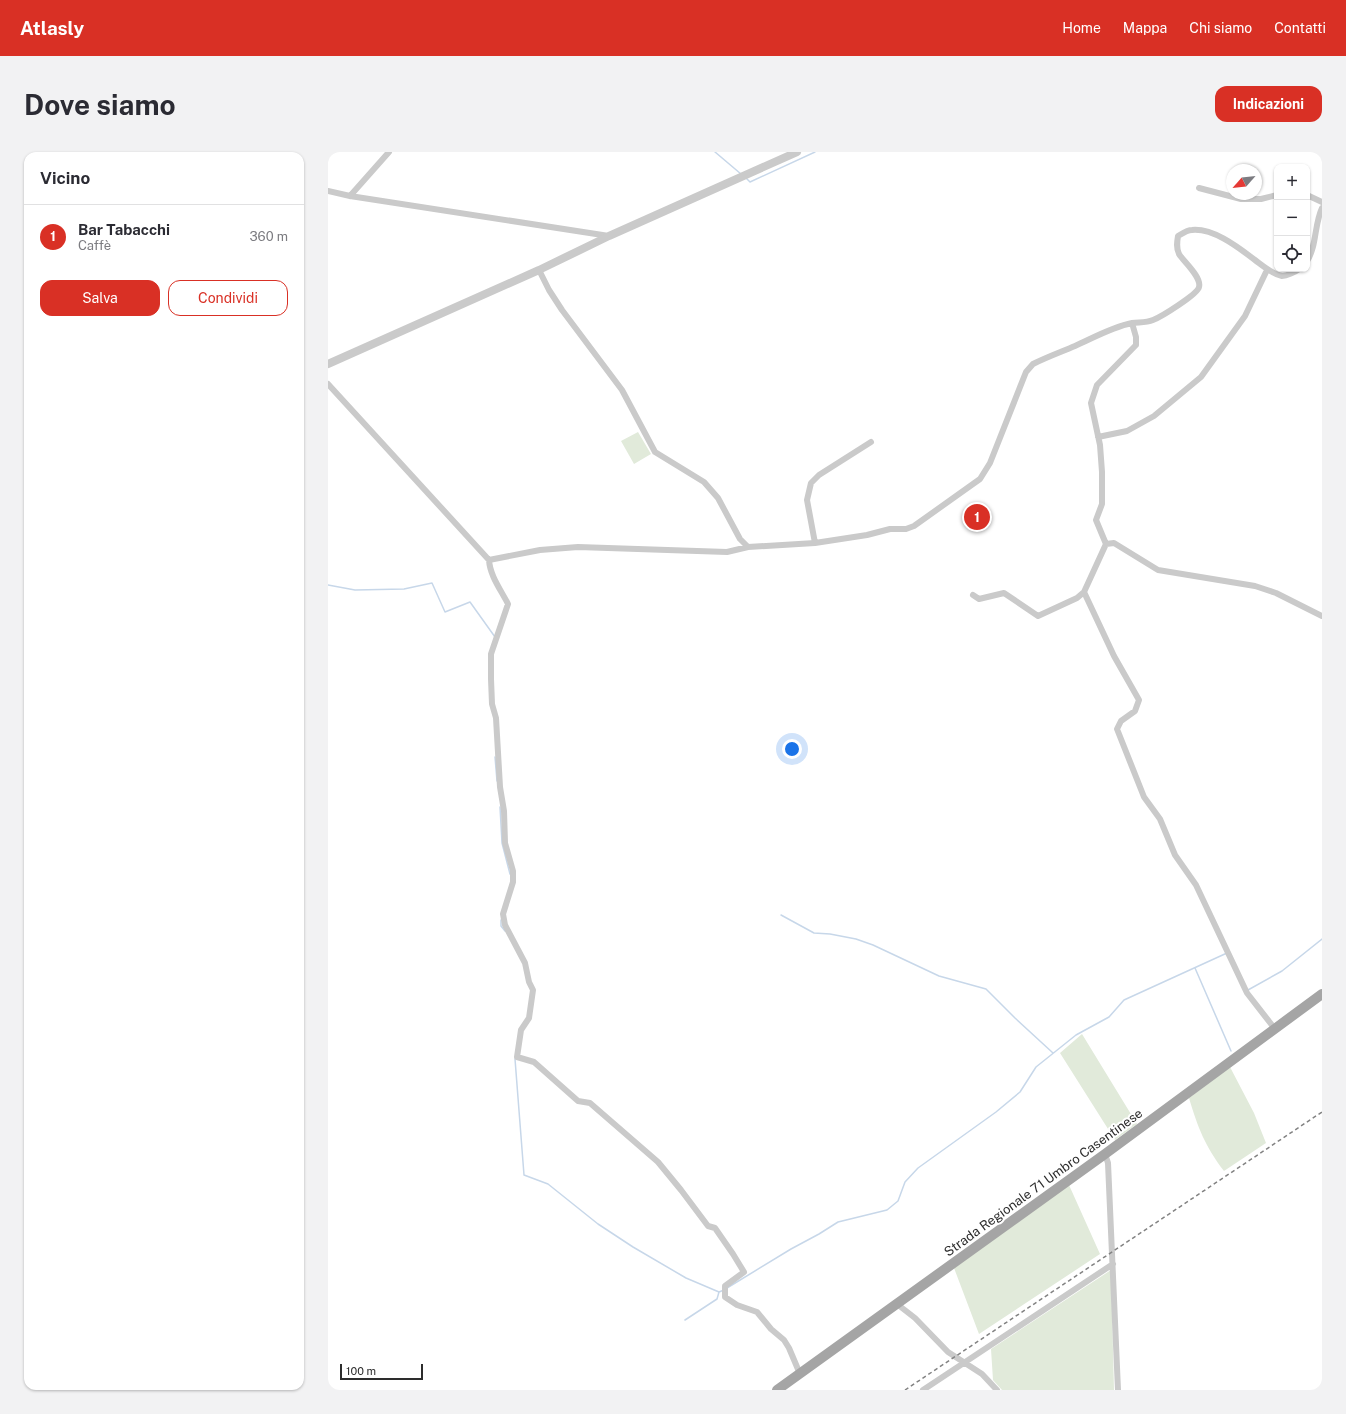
<!DOCTYPE html>
<html lang="it">
<meta charset="utf-8">
<style>
body{margin:0;font-family:"Public Sans",sans-serif;background:#f2f2f3;color:#2b2b33}
.controls{position:absolute;right:12px;top:12px;display:grid;overflow:hidden;border-radius:8px;box-shadow:0 1px 3px #0004}
.controls button{width:36px;height:36px;display:grid;place-items:center;padding:0;border:0;border-bottom:1px solid #e1e1e2;background:#fff;color:#2b2b33;font:20px sans-serif}
.compass{position:absolute;left:898px;top:12px;width:36px;height:36px;border-radius:50%;background:#fff;box-shadow:0 1px 3px #0004;rotate:243deg}
.scale{position:absolute;left:12px;bottom:10px;width:83px;box-sizing:border-box;padding-left:4px;border:2px solid #2d2d2d;border-top:0;font-size:11px;line-height:14px;white-space:nowrap;color:#2d2d2d;-webkit-text-stroke:3px #fff;paint-order:stroke}
.you{position:absolute;left:464px;top:597px;width:14px;height:14px;margin:-10px;border:3px solid #fff;border-radius:50%;background:#1a73e8;box-shadow:0 0 0 6px #1a73e833}
.badge{display:grid;place-items:center;width:26px;height:26px;border-radius:50%;background:#d93025;color:#fff;font-size:13px;font-weight:700}
.pin{position:absolute;translate:-50% -50%;border:2px solid #fff;box-shadow:0 1px 4px #0006}
.list{margin:0;padding:0;list-style:none}
h2{display:flex;justify-content:space-between;align-items:center;height:52px;margin:0;padding:0 16px;font-size:17px}
h2 small{font-size:13px;font-weight:400;color:#7c7c81}
.list li{display:grid;grid-template-columns:26px 1fr auto;gap:12px;align-items:center;box-sizing:border-box;height:64px;padding:0 16px;border-top:1px solid #e1e1e2}
.list b{display:block;font-size:15px;white-space:nowrap}
.list p{margin:0;font-size:13px;white-space:nowrap;color:#7c7c81}
.list em{font-size:13px;font-style:normal;color:#7c7c81}
.actions{display:flex;gap:8px;padding:12px 16px}
.actions a{flex:1;padding:9px 0;border:1px solid #d93025;border-radius:12px;text-align:center;font-size:14px;color:#d93025}
.actions .main{background:#d93025;color:#fff}
.icon{flex:none;width:22px;height:22px;fill:none;stroke:currentColor;stroke-width:2;stroke-linecap:round;stroke-linejoin:round}
.map{position:relative;flex:none;width:994px;height:1238px;overflow:hidden;border-radius:12px}
header{display:flex;align-items:center;gap:24px;box-sizing:border-box;height:56px;padding:0 20px;background:#d93025;color:#fff}
header strong{font-size:19px}
nav{display:flex;gap:22px;margin-inline-start:auto;font-size:14px}
.intro{display:flex;align-items:center;justify-content:space-between;box-sizing:border-box;height:96px;padding:0 24px}
h1{margin:0;font-size:28px}
.button{padding:10px 18px;border-radius:12px;background:#d93025;color:#fff;font-size:14px;font-weight:700}
main{display:flex;gap:24px;padding:0 24px}
aside{flex:1;background:#fff;border-radius:12px;box-shadow:0 1px 3px #0004}
.map>svg:first-child{display:block}
.green{fill:#e1eada}
.lines{fill:none;stroke-linecap:round;stroke-linejoin:round}
.stream{stroke:#c7d7e9;stroke-width:1.5}
.minor{stroke:#cacaca;stroke-width:6}
.tertiary{stroke:#cacaca;stroke-width:8}
.primary{stroke:#a5a5a5;stroke-width:10}
.rail{stroke:#828282;stroke-width:1.5;stroke-dasharray:4 3;stroke-linecap:butt}
.labels{text-anchor:middle;stroke-width:4;stroke-linejoin:round;paint-order:stroke}
.street-label{font-size:13px;fill:#2d2d2d;stroke:#fff}
</style>
<header>
<strong>Atlasly</strong>
<nav><a>Home</a><a>Mappa</a><a>Chi siamo</a><a>Contatti</a></nav>
</header>
<div class="intro"><h1>Dove siamo</h1><a class="button">Indicazioni</a></div>
<main>
<aside>
<h2>Vicino<small></small></h2>
<ul class="list">
<li><span class="badge">1</span><div><b>Bar Tabacchi</b><p>Caffè</p></div><em>360 m</em></li>
</ul>
<div class="actions"><a class="main">Salva</a><a>Condividi</a></div>
</aside>
<div class="map">
<svg width="994" height="1238" viewBox="0 0 994 1238">
<rect width="100%" height="100%" fill="#fff"/>
<path class="green" d="M310,280L323,302L306,312L293,289Z
M754,882L809,972L787,988L732,901Z
M902,915L926,961L938,991L896,1019C877,994 870,976 861,946Z
M741,1033L772,1102L651,1182L626,1116Z
M783,1118L786,1238H674L665,1228L663,1197Z"/>
<g class="lines">
<path class="stream" d="M387,0L413,22
M418,26L422,30L487,0
M0,433L27,438L76,437L104,431L117,460L142,450L167,485
M167,605L169,629
M172,655L174,691L182,722
M453,763L486,781L502,782L528,787L545,793L611,824L658,837L687,866L725,901
M173,768V774L177,779
M867,816L903,899
M920,838L954,819L994,787
M187,907L196,1023L220,1032L270,1072L305,1095L358,1126L391,1140L396,1138
M399,1136L463,1097L491,1082L510,1070L559,1058L570,1049L577,1030L590,1016L668,960L692,940L708,915L748,883L781,865L796,848L899,801
M357,1168L389,1147L391,1140"/>
<path class="minor" d="M871,36L913,47H933L949,43
M0,39L22,44L281,84
M979,43L994,50
M22,44L61,0
M979,109C989,94 986,73 994,56
M211,118L221,138L234,158L294,238L327,300L376,330L390,346L412,387L420,395L487,391L539,383L562,377H578L586,374L652,327L662,311L698,220L705,212C719,205 733,200 747,194C765,186 784,175 804,171C811,170 818,171 825,168C833,165 870,142 871,135C874,125 855,109 851,102C848,96 849,90 850,84C855,81 859,78 864,78C886,76 911,96 927,108C935,114 944,122 954,124C959,124 967,120 971,117
M0,232L161,408C162,424 173,438 180,452L163,502V527L164,552L168,566L172,635L176,659L177,691L185,719V730L175,762L177,773L197,811L201,830L205,838L201,866L193,878L189,905L206,910L250,949L262,951L330,1010L353,1038L380,1074L387,1076L405,1102L416,1120L397,1134V1145L409,1153L429,1160L443,1177L456,1188L461,1196L472,1222
M770,285L799,279L826,264L873,225L917,164L939,118
M487,391L479,348L483,331L491,323L543,290
M778,392L786,391L830,418L927,434L948,441L994,464
M161,408L212,398L250,395L399,400L420,395
M756,440L786,504L811,548L807,559L793,569L789,577L816,645L832,667L847,703L868,733L919,841L947,877
M645,443L651,447L676,441L710,464L749,446L756,440L778,392L768,368L774,352V320L772,293L763,251L769,233L808,193V185L804,171
M777,1002L780,1011L790,1238
M569,1152L587,1166L620,1200L654,1222L669,1238
M595,1238L785,1112"/>
<path class="tertiary" d="M0,212L211,118L281,84L469,0"/>
<path class="primary" d="M449,1238L777,1002L994,842"/>
<path class="rail" d="M577,1238L994,960"/>
</g>
<g class="labels">
<g class="street-label">
<text transform="translate(715 1030) rotate(-36)" y="5">Strada Regionale 71 Umbro Casentinese</text>
</g>
</g>
</svg>
<div class="controls">
<button>+</button>
<button>−</button>
<button><svg class="icon" aria-label="locate" viewBox="0 0 24 24"><circle cx="12" cy="12" r="6"/><path d="M12 2v4M12 18v4M2 12h4M18 12h4"/></svg></button>
</div>
<svg class="compass" viewBox="-18 -18 36 36"><path d="M0-13l5 13h-10z" fill="#e53935"/><path d="M0 13l5-13h-10z" fill="#7c7c81"/></svg>
<div class="scale">100 m</div>
<div class="you"></div>
<div class="pin badge" style="left:649px;top:365px">1</div>
</div>
</main>
